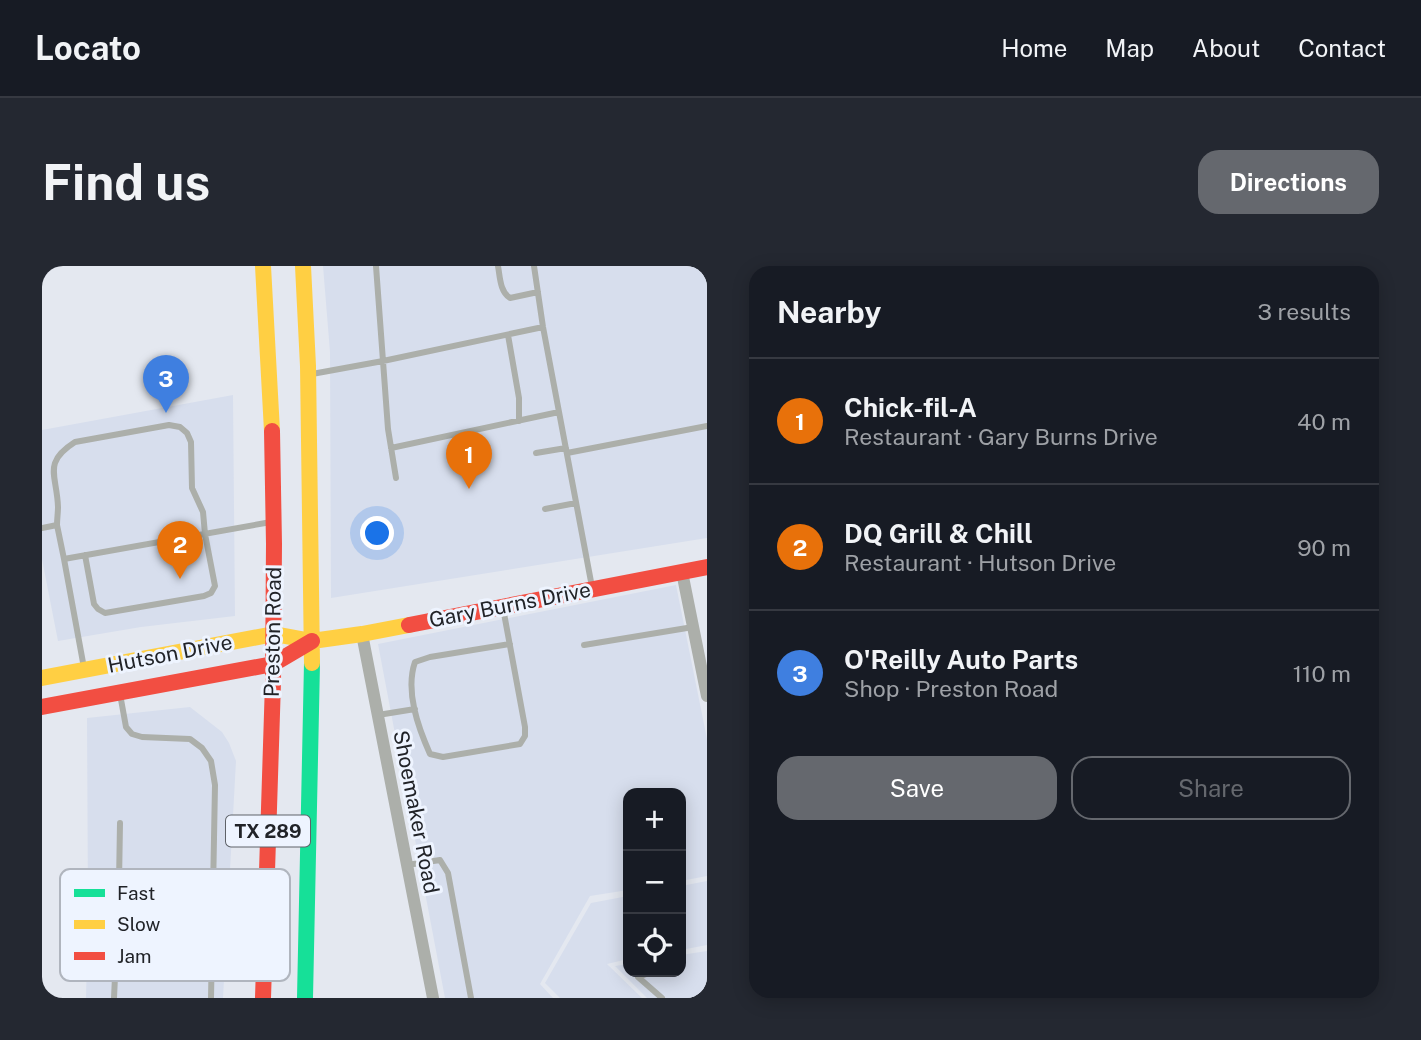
<!DOCTYPE html>
<meta charset="utf-8">
<style>
body{margin:0;font-family:"Public Sans",sans-serif;background:#242831;color:#f1f3f6}
.controls{position:absolute;right:21px;bottom:21px;display:grid;overflow:hidden;border-radius:14px;box-shadow:0 4px 18px #0003}
.controls button{width:63px;height:63px;display:grid;place-items:center;padding:0;border:0;border-bottom:2px solid #363941;background:#171b24;color:#f1f3f6;font:35px sans-serif}
.you{position:absolute;left:336px;top:268px;width:24px;height:24px;margin:-18px;border:5px solid #fff;border-radius:50%;background:#1a73e8;box-shadow:0 0 0 10px #1a73e833}
.badge{display:grid;place-items:center;width:46px;height:46px;border-radius:50%;background:#65686e;color:#fff;font-size:23px;font-weight:700}
.pin{position:absolute;translate:-50% -58px;filter:drop-shadow(0 2px 4px #0008)}
.pin::after{content:'';position:absolute;top:37px;width:24px;height:21px;background:inherit;clip-path:polygon(0 0,100% 0,50% 100%)}
.list{margin:0;padding:0;list-style:none}
h2{display:flex;justify-content:space-between;align-items:center;height:91px;margin:0;padding:0 28px;font-size:30px}
h2 small{font-size:23px;font-weight:400;color:#9ea1a6}
.list li{display:grid;grid-template-columns:46px 1fr auto;gap:21px;align-items:center;box-sizing:border-box;height:126px;padding:0 28px;border-top:2px solid #363941}
.list b{display:block;font-size:26px;white-space:nowrap}
.list p{margin:0;font-size:23px;white-space:nowrap;color:#9ea1a6}
.list em{font-size:23px;font-style:normal;color:#9ea1a6}
.actions{display:flex;gap:14px;padding:21px 28px}
.actions a{flex:1;padding:16px 0;border:2px solid #65686e;border-radius:21px;text-align:center;font-size:24px;color:#65686e}
.actions .main{background:#65686e;color:#fff}
.icon{flex:none;width:38px;height:38px;fill:none;stroke:currentColor;stroke-width:2;stroke-linecap:round;stroke-linejoin:round}
.map{position:relative;flex:none;width:665px;height:732px;overflow:hidden;border-radius:21px}
header{display:flex;align-items:center;gap:42px;box-sizing:border-box;height:98px;padding:0 35px;background:#171b24;border-bottom:2px solid #363941}
header strong{font-size:33px}
nav{display:flex;gap:38px;margin-inline-start:auto;font-size:24px}
.intro{display:flex;align-items:center;justify-content:space-between;box-sizing:border-box;height:168px;padding:0 42px}
h1{margin:0;font-size:49px}
.button{padding:18px 32px;border-radius:21px;background:#65686e;color:#fff;font-size:24px;font-weight:700}
main{display:flex;gap:42px;padding:0 42px}
aside{flex:1;background:#171b24;border-radius:21px;box-shadow:0 4px 18px #0003}
.map>svg:first-child{display:block}
.built{fill:#d7deed}
.lines{fill:none;stroke-linecap:round;stroke-linejoin:round}
.lane{stroke:#acafaa;stroke-width:6}
.street{stroke:#acafaa;stroke-width:12}
.fast{stroke:#16e098;stroke-width:16}
.slow{stroke:#ffcf43;stroke-width:16}
.jam{stroke:#f24e42;stroke-width:16}
.labels{text-anchor:middle;stroke-width:6;stroke-linejoin:round;paint-order:stroke}
.shield{fill:#eef4ff;stroke:#5e6268;stroke-width:2}
.shield-label{font-size:19px;font-weight:bold;fill:#212328}
.street-label{font-size:21px;fill:#212328;stroke:#eef4ff}
.key{fill:#eef4ff;stroke:#b0b5be;stroke-width:2}
.key-label{font-size:19px;fill:#212328}
</style>
<header>
<strong>Locato</strong>
<nav><a>Home</a><a>Map</a><a>About</a><a>Contact</a></nav>
</header>
<div class="intro"><h1>Find us</h1><a class="button">Directions</a></div>
<main>
<div class="map">
<svg width="665" height="732" viewBox="0 0 665 732">
<rect width="100%" height="100%" fill="#e4e8f0"/>
<path class="built" d="M281,0H665V272L289,332L288,86Z
M191,129L193,350L99,361L16,375L0,293V164Z
M634,319L665,473V610L639,615V527H586V624L548,630L498,718L511,732H403L336,378Z
M148,441L180,466L187,477L194,495L181,732H44L46,642L45,452Z
M665,615V679L639,684V620Z
M586,630V693L565,698L600,732H518L503,717L549,637Z
M665,685V732H605L573,700L586,698V706H639V689Z"/>
<g class="lines">
<path class="lane" d="M334,0L346,163L354,212
M456,0C458,11 458,26 468,32L496,26
M492,0L501,61L550,321
M466,69L477,132V155
M270,108L341,95L501,61
M349,182L517,146
M494,187L524,182
M525,187L665,160
M503,243L534,237
M15,259C15,253 16,247 16,241C15,209 0,197 33,176L127,159L138,161L145,167L149,176L150,222L161,246L163,268L173,320L169,327L162,330L63,347L56,343L52,338L43,289
M0,262L15,259L22,293L229,256
M22,293L42,402
M461,342L483,461V470L478,478L401,491L388,488C376,461 363,425 373,396L388,391L468,378
M542,379L651,361
M78,428L84,461L90,468L100,471L148,473L160,482L169,495L173,519L169,732
M336,449L373,443
M78,557L77,617L172,615L222,617
M365,599L398,594L406,607L429,732
M610,706L596,711L620,732
M72,732L75,668L171,675"/>
<path class="street" d="M640,306L665,430
M320,368L391,732"/>
<path class="fast" d="M263,732L270,397"/>
<path class="slow" d="M221,0L230,165
M261,0L266,100L270,397
M0,412L232,368L270,375L320,368L367,359"/>
<path class="jam" d="M367,359L665,301
M0,441L231,398L270,375
M221,732L231,416L232,278L230,165"/>
</g>
<g class="labels">
<rect class="shield" x="184" y="549.5" width="84" height="31" rx="5"/>
<g class="shield-label">
<text x="226" y="572">TX 289</text>
</g>
<g class="street-label">
<text transform="translate(468 339) rotate(-11)" y="7">Gary Burns Drive</text>
<text transform="translate(231 366) rotate(-89)" y="7">Preston Road</text>
<text transform="translate(128 388) rotate(-11)" y="7">Hutson Drive</text>
<text transform="translate(374 546) rotate(79)" y="7">Shoemaker Road</text>
</g>
</g>
<rect x="18" y="603" width="230" height="112" rx="10" class="key"/>
<rect x="32" y="623" width="31" height="8" fill="#16e098"/>
<rect x="32" y="654" width="31" height="9" fill="#ffcf43"/>
<rect x="32" y="686" width="31" height="8" fill="#f24e42"/>
<g class="key-label">
<text x="75" y="634">Fast</text>
<text x="75" y="665">Slow</text>
<text x="75" y="697">Jam</text>
</g>
</svg>
<div class="controls">
<button>+</button>
<button>−</button>
<button><svg class="icon" aria-label="locate" viewBox="0 0 24 24"><circle cx="12" cy="12" r="6"/><path d="M12 2v4M12 18v4M2 12h4M18 12h4"/></svg></button>
</div>
<div class="you"></div>
<div class="pin badge" style="left:427px;top:223px;background:#e8710a">1</div>
<div class="pin badge" style="left:138px;top:313px;background:#e8710a">2</div>
<div class="pin badge" style="left:124px;top:147px;background:#3f7fe0">3</div>
</div>
<aside>
<h2>Nearby<small>3 results</small></h2>
<ul class="list">
<li><span class="badge" style="background:#e8710a">1</span><div><b>Chick-fil-A</b><p>Restaurant · Gary Burns Drive</p></div><em>40 m</em></li>
<li><span class="badge" style="background:#e8710a">2</span><div><b>DQ Grill &amp; Chill</b><p>Restaurant · Hutson Drive</p></div><em>90 m</em></li>
<li><span class="badge" style="background:#3f7fe0">3</span><div><b>O'Reilly Auto Parts</b><p>Shop · Preston Road</p></div><em>110 m</em></li>
</ul>
<div class="actions"><a class="main">Save</a><a>Share</a></div>
</aside>
</main>
